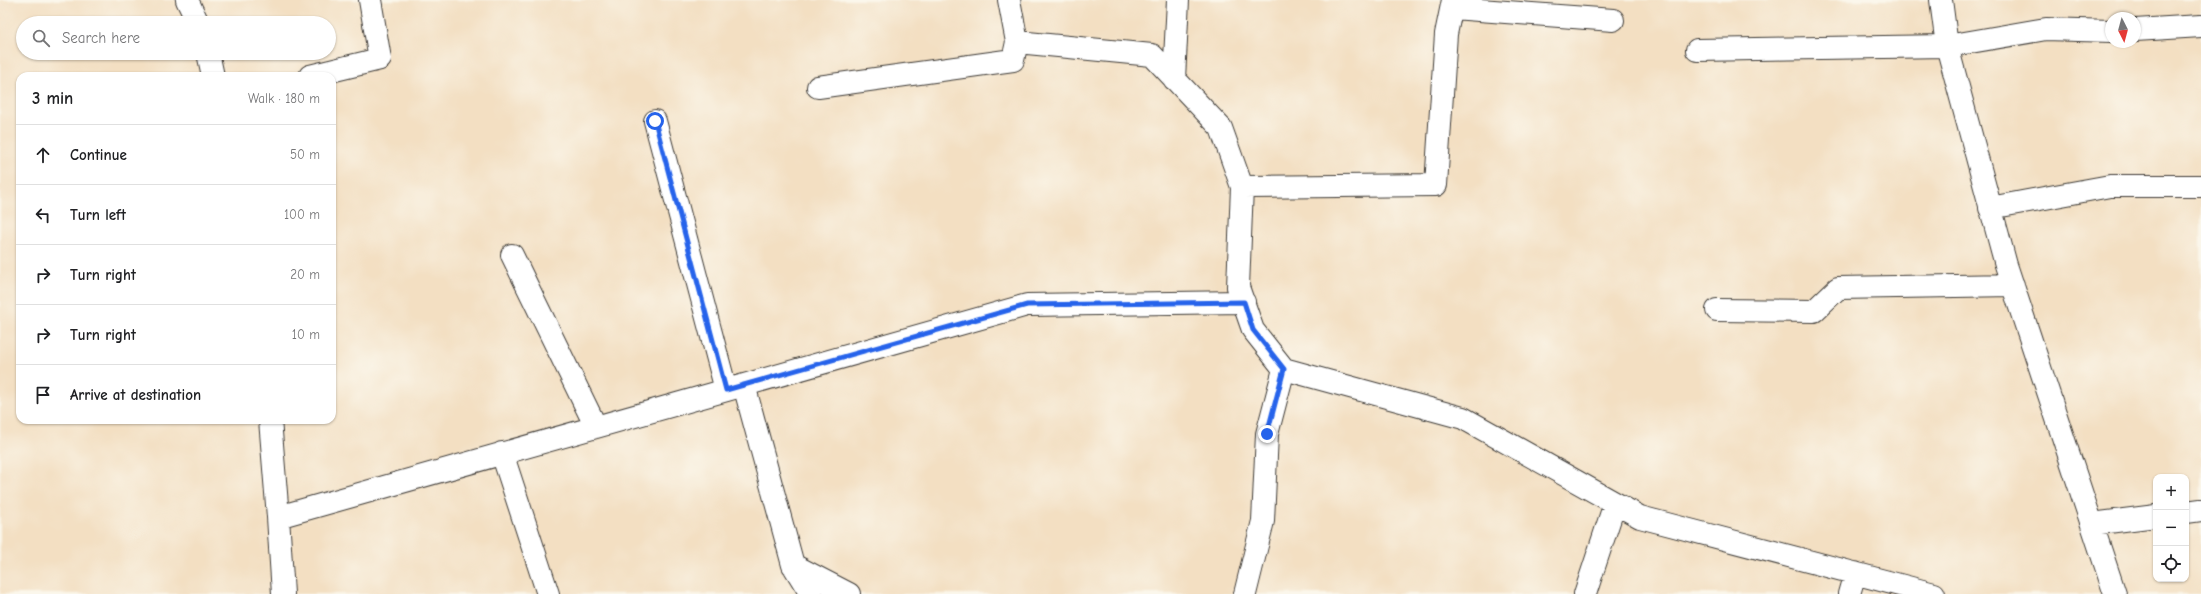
<!DOCTYPE html>
<meta charset="utf-8">
<style>
body{margin:0;font-family:"Comic Neue",sans-serif;background:#f6f6f6;color:#202124}
.controls{position:absolute;right:12px;bottom:12px;display:grid;overflow:hidden;border-radius:8px;box-shadow:0 1px 3px #0004}
.controls button{width:36px;height:36px;display:grid;place-items:center;padding:0;border:0;border-bottom:1px solid #e0e0e0;background:#fff;color:#202124;font:20px sans-serif}
.compass{position:absolute;left:2105px;top:12px;width:36px;height:36px;border-radius:50%;background:#fff;box-shadow:0 1px 3px #0004;rotate:174deg}
.stop{position:absolute;width:12px;height:12px;margin:-9px;border:3px solid #2563eb;border-radius:50%;background:#fff}
.stop.end{background:#2563eb;border-color:#fff;box-shadow:0 1px 4px #0008}
.list{margin:0;padding:0;list-style:none}
h2{display:flex;justify-content:space-between;align-items:center;height:52px;margin:0;padding:0 16px;font-size:17px}
h2 small{font-size:13px;font-weight:400;color:#757577}
.list li{display:grid;grid-template-columns:26px 1fr auto;gap:12px;align-items:center;box-sizing:border-box;height:60px;padding:0 16px;border-top:1px solid #e0e0e0}
.list b{display:block;font-size:15px;white-space:nowrap}
.list em{font-size:13px;font-style:normal;color:#757577}
.icon{flex:none;width:22px;height:22px;fill:none;stroke:currentColor;stroke-width:2;stroke-linecap:round;stroke-linejoin:round}
.map{position:relative;flex:none;width:2201px;height:594px;overflow:hidden}
.search{position:absolute;background:#fff;box-shadow:0 1px 3px #0004;left:16px;top:16px;width:320px;height:44px;display:flex;align-items:center;gap:10px;box-sizing:border-box;padding:0 14px;border-radius:22px;color:#757577;font-size:15px}
.panel{position:absolute;background:#fff;box-shadow:0 1px 3px #0004;left:16px;top:72px;width:320px;height:352px;border-radius:12px}
.map>svg:first-child{display:block}
.lines{fill:none;stroke-linecap:round;stroke-linejoin:round}
.street-casing{stroke:#3c3935;stroke-width:24}
.street{stroke:#fff;stroke-width:22}
.route{stroke:#2563eb;stroke-width:5}
</style>
<div class="map">
<svg width="2201" height="594" viewBox="0 0 2201 594">
<rect width="100%" height="100%" fill="#fbf7ec"/>
<filter id="ink" filterUnits="userSpaceOnUse"><feTurbulence type="fractalNoise" baseFrequency=".025" numOctaves="2"/><feDisplacementMap in="SourceGraphic" scale="8" xChannelSelector="R" yChannelSelector="G"/><feConvolveMatrix kernelMatrix="1 2 1 2 8 2 1 2 1" color-interpolation-filters="sRGB"/></filter>
<filter id="wash" filterUnits="userSpaceOnUse"><feTurbulence type="fractalNoise" baseFrequency=".012" numOctaves="4" result="noise"/><feDisplacementMap in="SourceGraphic" scale="16" xChannelSelector="R" yChannelSelector="G"/><feGaussianBlur stdDeviation="0.9" result="paint"/><feColorMatrix in="noise" values="0 0 0 0 0 0 0 0 0 0 0 0 0 0 0 0 0 1.4 0 .05"/><feComposite in="paint" operator="in"/></filter>
<g filter="url(#wash)">
<rect width="100%" height="100%" fill="#f3dfc2"/>
</g>
<g filter="url(#ink)">
<g class="lines">
<g class="street-casing">
<path id="street" d="M187,0L198,23
M1009,0L1017,42L1152,55L1221,128L1242,187L1238,287L1253,330L1284,369L1463,418L1640,517L1934,594
M1941,0L1947,46L2006,265L2115,594
M1453,8L1613,20
M2135,30L2201,26
M1697,50L1947,46L2046,29L2111,31
M208,53L213,76
M310,76L380,59L370,0
M1174,79L1178,0
M818,87L1013,60L1017,42
M655,121L726,390
M1242,187L1436,185L1446,34L1453,0
M1990,208L2110,186H2201
M512,255L596,427
M1717,310L1814,311L1838,288L2013,285
M744,385L793,565L849,594
M270,420L278,517
M502,453L548,594
M2186,512L2201,510
M2092,524L2156,516
M793,565L811,594
M283,594L278,517L1027,305L1244,302
M1245,594L1263,521L1267,434L1284,369
M1585,594L1615,503
M1849,594L1855,573"/>
</g>
<use href="#street" class="street"/>
</g>
</g>
<g class="lines" filter="url(#ink)">
<path class="route" d="M655,121L726,390L1027,305L1244,302L1253,330L1284,369L1267,434"/>
</g>
</svg>
<div class="controls">
<button>+</button>
<button>−</button>
<button><svg class="icon" aria-label="locate" viewBox="0 0 24 24"><circle cx="12" cy="12" r="6"/><path d="M12 2v4M12 18v4M2 12h4M18 12h4"/></svg></button>
</div>
<svg class="compass" viewBox="-18 -18 36 36"><path d="M0-13l5 13h-10z" fill="#e53935"/><path d="M0 13l5-13h-10z" fill="#757577"/></svg>
<div class="stop" style="left:655px;top:121px"></div>
<div class="stop end" style="left:1267px;top:434px"></div>
<div class="search"><svg class="icon" aria-label="search" viewBox="0 0 24 24"><circle cx="10" cy="10" r="6"/><path d="M15 15l6 6"/></svg>Search here</div>
<section class="panel">
<h2>3 min<small>Walk · 180 m</small></h2>
<ul class="list">
<li><svg class="icon" aria-label="ahead" viewBox="0 0 24 24"><path d="M12 20V5M6 11l6-6 6 6"/></svg><div><b>Continue</b></div><em>50 m</em></li>
<li><svg class="icon" aria-label="left" viewBox="0 0 24 24"><path d="M17 20v-9H6M10 6l-5 5 5 5"/></svg><div><b>Turn left</b></div><em>100 m</em></li>
<li><svg class="icon" aria-label="right" viewBox="0 0 24 24"><path d="M7 20v-9h11M14 6l5 5-5 5"/></svg><div><b>Turn right</b></div><em>20 m</em></li>
<li><svg class="icon" aria-label="right" viewBox="0 0 24 24"><path d="M7 20v-9h11M14 6l5 5-5 5"/></svg><div><b>Turn right</b></div><em>10 m</em></li>
<li><svg class="icon" aria-label="arrive" viewBox="0 0 24 24"><path d="M6 21V4h12l-3 4 3 4H6"/></svg><div><b>Arrive at destination</b></div></li>
</ul>
</section>
</div>
